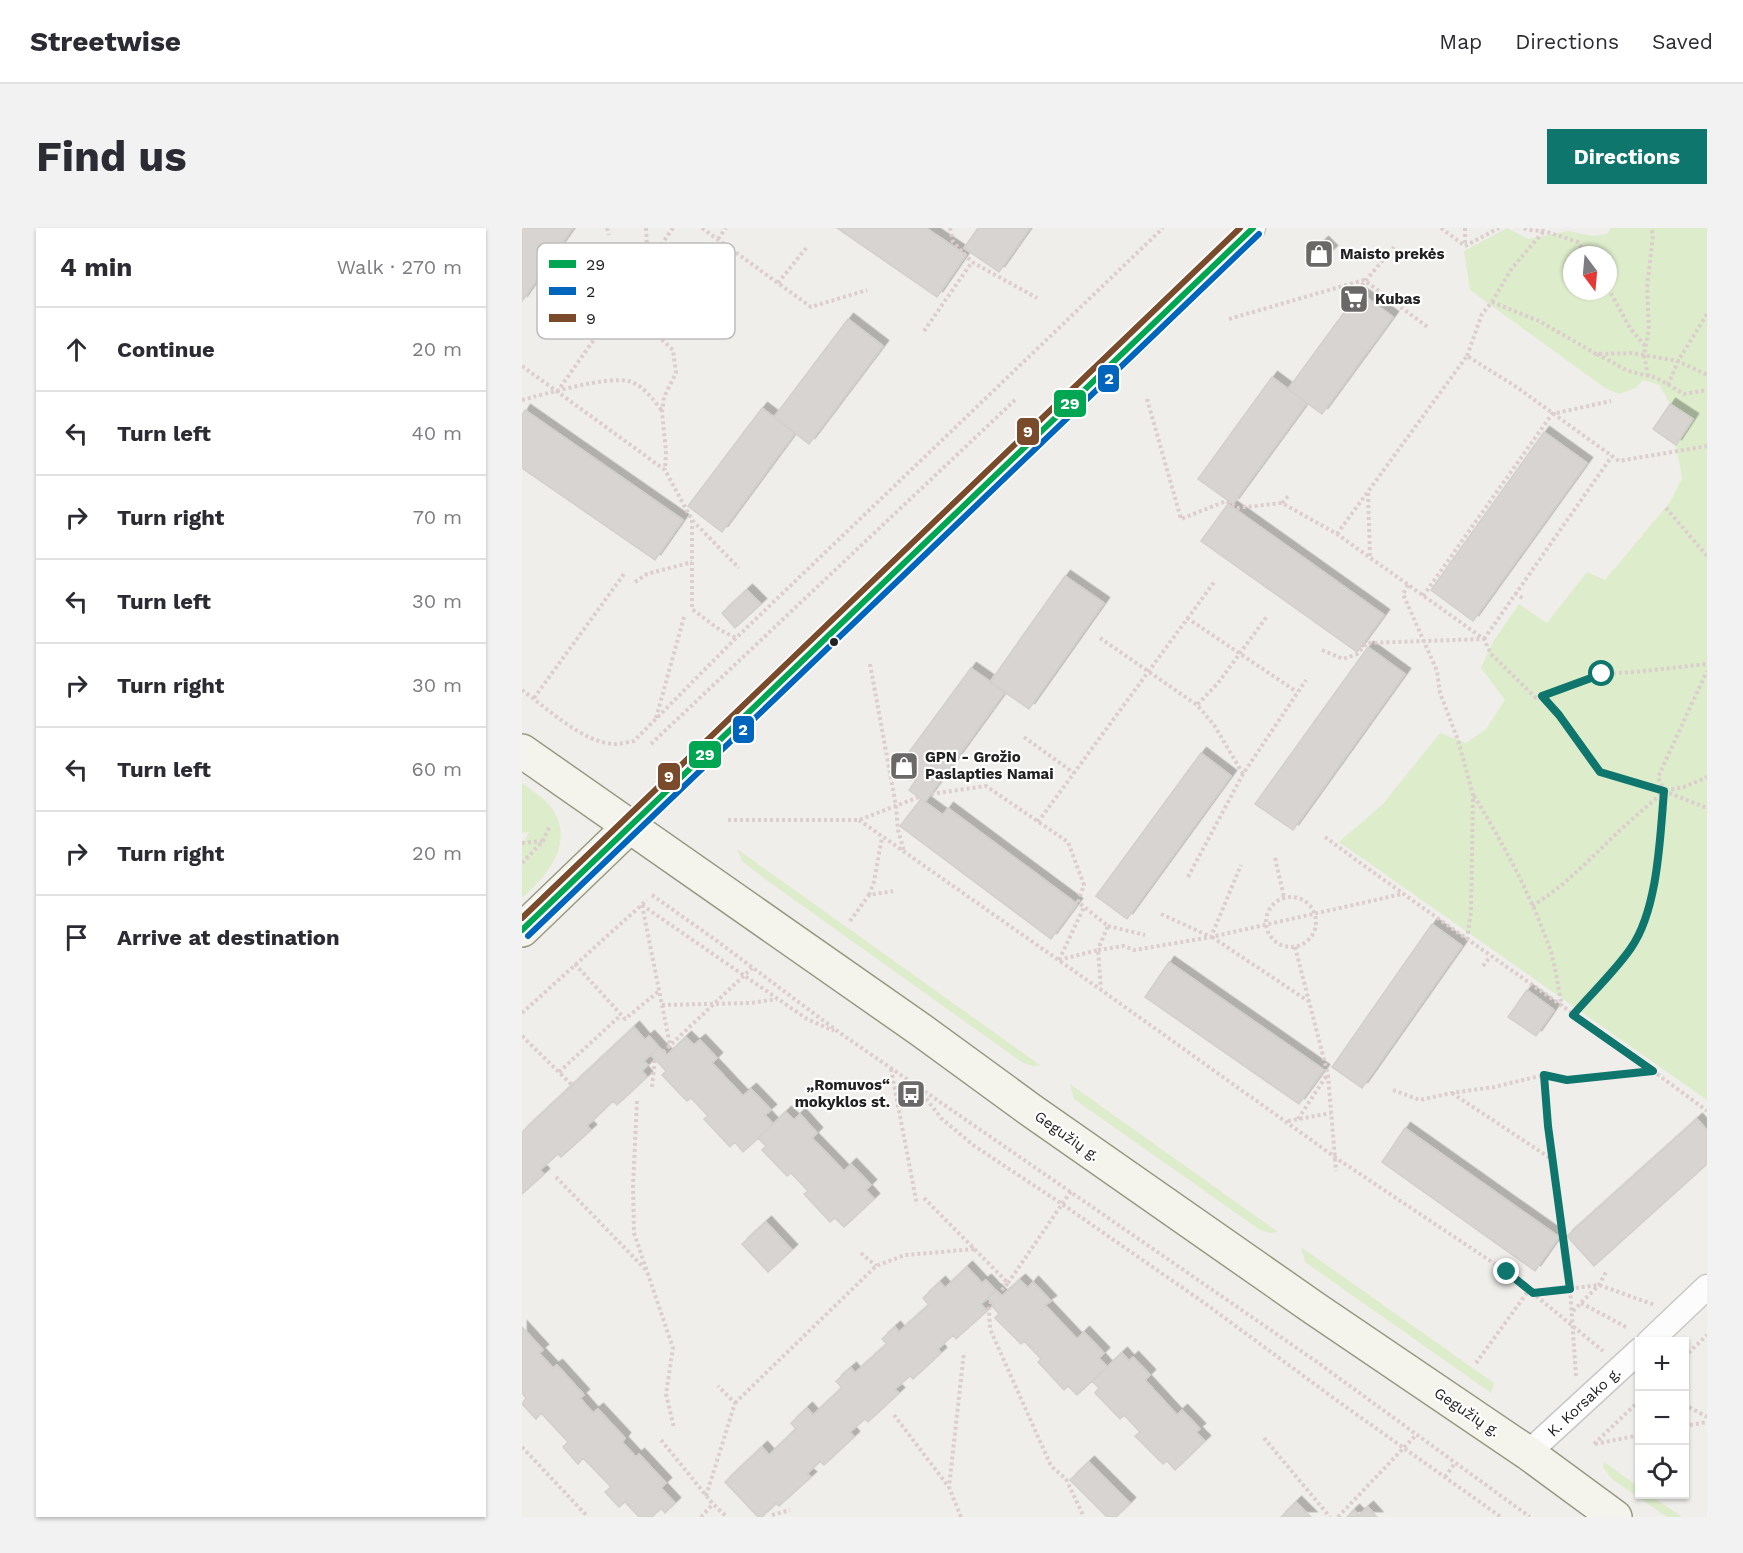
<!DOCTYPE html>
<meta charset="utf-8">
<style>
body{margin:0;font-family:"Work Sans",sans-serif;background:#f2f2f3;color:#2b2b33}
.controls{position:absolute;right:18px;bottom:18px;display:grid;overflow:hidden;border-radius:0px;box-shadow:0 2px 4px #0004}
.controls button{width:54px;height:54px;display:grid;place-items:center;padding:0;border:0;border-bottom:2px solid #e1e1e2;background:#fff;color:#2b2b33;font:30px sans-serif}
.compass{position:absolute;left:1041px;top:18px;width:54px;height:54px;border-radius:50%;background:#fff;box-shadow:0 2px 4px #0004;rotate:164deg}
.stop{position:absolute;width:18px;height:18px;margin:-14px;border:4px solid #0f766e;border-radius:50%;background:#fff}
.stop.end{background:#0f766e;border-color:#fff;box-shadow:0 2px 6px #0008}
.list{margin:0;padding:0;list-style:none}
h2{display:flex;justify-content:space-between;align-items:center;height:78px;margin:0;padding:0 24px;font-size:26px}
h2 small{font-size:20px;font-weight:400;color:#7c7c81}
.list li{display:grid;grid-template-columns:39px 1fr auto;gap:18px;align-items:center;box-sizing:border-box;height:84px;padding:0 24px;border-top:2px solid #e1e1e2}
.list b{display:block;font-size:22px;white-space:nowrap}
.list em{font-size:20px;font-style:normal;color:#7c7c81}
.icon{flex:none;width:33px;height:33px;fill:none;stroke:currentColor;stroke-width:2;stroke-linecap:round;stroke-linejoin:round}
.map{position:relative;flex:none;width:1185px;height:1289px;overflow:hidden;border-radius:0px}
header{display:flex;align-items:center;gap:36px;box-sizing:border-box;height:84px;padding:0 30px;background:#fff;border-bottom:2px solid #e1e1e2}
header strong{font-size:28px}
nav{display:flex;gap:33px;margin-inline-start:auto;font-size:21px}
.intro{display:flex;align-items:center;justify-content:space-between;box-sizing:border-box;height:144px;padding:0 36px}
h1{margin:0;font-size:42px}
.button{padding:15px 27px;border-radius:0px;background:#0f766e;color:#fff;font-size:21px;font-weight:700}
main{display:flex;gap:36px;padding:0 36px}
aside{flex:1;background:#fff;border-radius:0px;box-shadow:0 2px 4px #0004}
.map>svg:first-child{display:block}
.grass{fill:#ddeccb;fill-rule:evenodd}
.building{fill:#d7d4d2;stroke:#d3d0cc;stroke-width:1.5;filter:url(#shadow)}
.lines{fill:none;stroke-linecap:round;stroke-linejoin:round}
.street-casing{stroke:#c9c8c7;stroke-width:27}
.secondary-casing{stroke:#999a82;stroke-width:36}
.path{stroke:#dccecd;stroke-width:4;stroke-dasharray:3 3;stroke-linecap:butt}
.street{stroke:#fdfcfc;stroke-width:24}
.secondary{stroke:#f4f4ed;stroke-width:33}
.bus-1-casing{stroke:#fff;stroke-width:10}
.bus-2-casing{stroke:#fff;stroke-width:10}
.bus-3-casing{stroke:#fff;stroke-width:10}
.bus-1{stroke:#00a651;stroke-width:6}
.bus-2{stroke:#0065bd;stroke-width:6}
.bus-3{stroke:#7a4b2a;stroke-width:6}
.route{stroke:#0f766e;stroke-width:8}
.bus-dot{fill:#222;stroke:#fff;stroke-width:2}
.labels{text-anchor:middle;stroke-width:4.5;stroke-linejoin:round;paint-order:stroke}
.poi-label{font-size:15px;font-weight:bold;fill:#222;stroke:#fff;text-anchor:start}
.street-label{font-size:15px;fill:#222;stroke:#fff}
.key{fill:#fff;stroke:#bdbdbd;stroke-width:1.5}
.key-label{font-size:16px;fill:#222}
.line-badge{stroke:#fff;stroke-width:2}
.badge-label{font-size:16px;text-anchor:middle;font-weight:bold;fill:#fff}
</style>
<header>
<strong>Streetwise</strong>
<nav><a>Map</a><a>Directions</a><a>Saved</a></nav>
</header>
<div class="intro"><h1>Find us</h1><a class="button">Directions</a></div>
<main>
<aside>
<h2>4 min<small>Walk · 270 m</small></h2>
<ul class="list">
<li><svg class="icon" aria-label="ahead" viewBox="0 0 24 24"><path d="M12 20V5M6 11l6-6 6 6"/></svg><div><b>Continue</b></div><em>20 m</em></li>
<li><svg class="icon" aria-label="left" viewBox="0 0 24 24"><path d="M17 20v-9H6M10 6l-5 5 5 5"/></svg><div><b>Turn left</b></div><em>40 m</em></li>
<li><svg class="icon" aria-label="right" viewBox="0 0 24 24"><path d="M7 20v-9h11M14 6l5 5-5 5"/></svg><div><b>Turn right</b></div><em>70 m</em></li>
<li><svg class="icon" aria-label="left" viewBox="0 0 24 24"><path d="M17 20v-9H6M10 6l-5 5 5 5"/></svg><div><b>Turn left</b></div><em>30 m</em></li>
<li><svg class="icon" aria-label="right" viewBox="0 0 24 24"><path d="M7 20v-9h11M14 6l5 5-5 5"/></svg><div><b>Turn right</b></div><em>30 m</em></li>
<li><svg class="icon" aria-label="left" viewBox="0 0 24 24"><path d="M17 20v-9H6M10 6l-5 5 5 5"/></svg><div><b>Turn left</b></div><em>60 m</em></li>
<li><svg class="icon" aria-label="right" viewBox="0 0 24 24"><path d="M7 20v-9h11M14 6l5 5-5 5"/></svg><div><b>Turn right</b></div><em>20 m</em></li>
<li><svg class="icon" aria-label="arrive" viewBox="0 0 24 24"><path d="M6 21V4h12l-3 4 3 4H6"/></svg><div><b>Arrive at destination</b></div></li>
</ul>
</aside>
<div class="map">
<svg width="1185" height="1289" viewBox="0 0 1185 1289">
<defs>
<filter id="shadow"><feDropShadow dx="5.5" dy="-5.5" stdDeviation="0" flood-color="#0004"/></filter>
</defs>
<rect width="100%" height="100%" fill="#f0eeeb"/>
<path class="grass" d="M985,0L1006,11L1046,3L1071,8L1085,6L1089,0H1185V872L817,614L860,577L918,505L944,515L964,501L983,472L959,440L971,414L997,376L1025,395L1065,344L1083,352L1148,274L1160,250L1154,217L1171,191L1148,176L1137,157L1121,152L1114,160L1097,166L1083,160L948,62L942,23ZM1050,27H1086V63H1050Z
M0,555C11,563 24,571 31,582C53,617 24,649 0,670V618L7,604L0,605Z
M215,621L518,837L511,838L501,835L243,651L220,633Z
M548,856L756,1004L748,1005L738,1002L552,871Z
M779,1019L972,1155L969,1165L783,1034Z
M1082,1234L1117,1259L1118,1266L1128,1267L1160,1289H1145L1090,1251L1081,1239Z"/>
<path class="building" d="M2,0H51L0,73V3Z
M315,0H404L444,27L415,69Z
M456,0H508L477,44L442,20Z
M801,14L810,23L793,39L785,29Z
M837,64L871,89L800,186L766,161Z
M326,91L361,118L287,216L252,189Z
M750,149L785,175L711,276L676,251Z
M1148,176L1171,191L1154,217L1131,201Z
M240,180L273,205L200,304L166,278Z
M3,182L161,292L133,332L0,240V187Z
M1022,204L1065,235L951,393L909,362Z
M706,276L862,387L835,424L679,313Z
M543,348L582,375L507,481L468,454Z
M225,362L239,376L213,400L200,385Z
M846,419L883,446L771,602L733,576Z
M449,440L483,464L403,574L387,562L394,552L376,539Z
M679,525L709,548L605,691L574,668Z
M399,571L421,587L426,580L555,676L529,711L378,598Z
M910,696L940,718L840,860L810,839Z
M647,734L802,842L777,876L623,769Z
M1005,762L1032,782L1014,808L986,789Z
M112,799L123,812L127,808L137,819L122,833L126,837L120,843L125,849L95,877L91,873L65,898L69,902L39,929L36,926L18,942L22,946L0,966V904Z
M164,809L172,817L178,812L195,830L190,835L221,868L229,861L249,882L243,887L251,896L221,924L213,914L208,919L182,891L186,888L169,870L165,873L158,866L140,847L144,843L129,827L137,819L145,827Z
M264,884L272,892L278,886L295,905L290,910L322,943L329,936L349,957L344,962L352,971L322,999L313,990L308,994L282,966L286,963L269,945L265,948L240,922L244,918L236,910Z
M1175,891L1185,902V936L1072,1038L1045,1008Z
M883,900L1037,1009L1013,1043L860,934Z
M244,994L270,1022L246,1044L220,1016Z
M445,1039L460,1055L464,1052L474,1063L459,1076L465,1083L434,1111L431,1107L416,1121L419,1125L391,1151L388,1148L373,1161L377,1165L346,1194L343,1191L328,1204L332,1209L302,1237L298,1233L285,1246L289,1249L257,1278L254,1275L240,1289H236L203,1254L240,1219L247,1227L274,1201L269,1195L285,1180L291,1187L320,1160L314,1153L329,1140L333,1145L365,1116L360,1111L373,1099L377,1104L407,1077L401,1070L418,1054L423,1060Z
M498,1052L506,1060L511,1054L529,1073L523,1077L555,1111L562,1104L582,1125L577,1130L585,1139L555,1167L546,1158L542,1162L516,1134L519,1131L502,1113L499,1116L473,1090L477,1086L470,1078L472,1076L466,1070L474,1062L480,1068Z
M0,1099L21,1122L17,1125L31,1140L35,1137L62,1167L58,1170L71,1185L76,1181L103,1210L100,1214L114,1229L117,1226L144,1255L139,1260L153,1275L143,1285L139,1280L130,1289H117L103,1274L97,1279L83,1264L89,1259L61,1230L56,1236L41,1219L46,1214L19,1185L14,1191L0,1176L4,1170L0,1165Z
M600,1125L607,1133L611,1129L628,1147L623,1152L655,1187L660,1182L678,1201L674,1204L683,1213L653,1242L645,1233L641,1236L613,1208L618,1204L602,1187L598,1191L573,1165L577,1160L570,1153Z
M567,1234L608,1275L594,1289H585L548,1252Z
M774,1274L789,1289H759Z
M846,1279L855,1289H825L832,1282L837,1287Z"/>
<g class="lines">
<g class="street-casing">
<path id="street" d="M107,599L731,0
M1127,1114L1185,1059
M1006,1225L1118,1122"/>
</g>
<g class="secondary-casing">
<path id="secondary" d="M0,523L399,802L510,883L792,1080L1006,1225L1093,1289
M0,702L107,599"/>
</g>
<path class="path" d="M85,0L87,7
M124,0L129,83L137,109L151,122L154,145L142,169L140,184L144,223L143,242
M180,0L289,79L345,62
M428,0L431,14L450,34L515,70
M919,0L943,18L977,0
M943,0V17
M1002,0L1006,2L1022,3L1056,14L1064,27
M196,11L204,0
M256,55L285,19
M1086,60L1108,100L1123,118
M832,71L830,69L872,19
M970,74L990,40L1022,3
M707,91L842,52L907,100
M402,103L450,34
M1075,126L1106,143L1135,150L1162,166L1185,162
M945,128L960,86L970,74L1017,93L1074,126L1110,125L1156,133L1185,147
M0,138L143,242L170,292L217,340
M1126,148L1122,127L1127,101L1125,60L1131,7L1129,0
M1146,157L1156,133L1185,86
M35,164L151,0
M625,171L659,291L704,273L715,280L760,275L815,306L962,411L969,426L1014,470L1080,446L1113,444L1185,436
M0,172C23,166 84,148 106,153C120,156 132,172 140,183
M846,265L848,329
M760,275L768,266
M1144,280L1185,328
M170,292V381L198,402L214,410
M815,306L945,128L993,158L1097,233L1185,218
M113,354L125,346L170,334
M886,357L881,366L915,443L918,465L936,512L951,567L949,684L945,712
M993,365L1003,372
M901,368L1030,186L1089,173
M665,390L775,464
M578,410L675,477
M962,411L1090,228
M800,422L821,431L835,426L845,415L961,411
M348,436L374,578L376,602L382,623
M0,462C25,480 61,515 93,516C99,516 106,514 112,513L214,410L641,0
M1020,468L1037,487L1078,544L1142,563L1185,580
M12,470L102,346
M134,490L162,389
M502,509L552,545
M129,516L493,172
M367,537L393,554
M721,546L692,497L675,477L696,455L746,387
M409,566L464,558L546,614L562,657L556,674L586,698L576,721
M952,568C981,615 1011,671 1029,724C1034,741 1036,760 1040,778
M206,592H337L397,569
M337,592L582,764L820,934L985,1044L1081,1123
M516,594L693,353
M803,609C929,702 1060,789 1185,883
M0,615L20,613
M753,630L762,669
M0,635L21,613L28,597
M666,649L721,546L784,452
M130,667L195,713L318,805L795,1134L1008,1289
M347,667L352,654L360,609
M744 694a25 25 0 1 1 50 0a25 25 0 1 1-50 0Z
M120,677L285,791L312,803
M120,677L148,817
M1010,678C1043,658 1068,631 1096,604C1111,590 1127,577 1142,563L1136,549L1185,443
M639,686L689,709L719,637
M328,693L347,667L371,663
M586,698L623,707
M690,709L786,773
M773,719L806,847L814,943
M576,722L602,718L612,722L689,709L880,666
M537,732L576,722L579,760
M537,732L562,679
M53,736L103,791L137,763
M961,738L968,729
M140,777L229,775L255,771
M0,785L125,672
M1051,787C1069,766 1094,742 1109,720C1135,681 1138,610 1142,563L1162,559L1185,549
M0,808L50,857
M141,824L230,740
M369,841L395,977
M37,844L99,787
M1022,847L1027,898L1048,1061L1054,1148
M130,859L133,831
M397,861L419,890L451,917L540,976L681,1074L817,1174L979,1289
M871,862L898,872L929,865L972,859L1022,847L1045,852L1130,843
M930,865L1031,932
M115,873L111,959L112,1005L151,1120L144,1166L152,1200
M776,891L805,847
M766,893L809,885
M34,949L124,1042
M402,970L486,1055L477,1065
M339,1025L354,1038
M486,1055L549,963
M1012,1065L1077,1057L1133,1077
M469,1073L467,1081L468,1101L529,1238L544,1251L562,1289
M1059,1075L1106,1100
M1051,1083L1077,1057L1084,1044
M1162,1129L1185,1107
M954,1135L1007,1062
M213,1175L354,1038L383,1027L453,1021
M1162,1176L1185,1189
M372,1187L426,1258
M1162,1198L1185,1194
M742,1210L808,1289
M139,1212L191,1276L205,1289
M1072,1216L1118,1172
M1073,1216L1118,1207
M0,1219L66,1289
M923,1249L933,1235
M184,1268L213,1175L196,1158
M250,1287L268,1282
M179,1289L191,1276
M439,1289L427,1259L442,1124
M816,1289L894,1207"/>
<use href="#street" class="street"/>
<use href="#secondary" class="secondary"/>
<g class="bus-1-casing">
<path id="bus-1" d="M0,702L731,0"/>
</g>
<g class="bus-2-casing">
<path id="bus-2" d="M6,708L737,6"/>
</g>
<g class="bus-3-casing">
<path id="bus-3" d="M0,690L718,0"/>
</g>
<use href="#bus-1" class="bus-1"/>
<use href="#bus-2" class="bus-2"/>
<use href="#bus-3" class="bus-3"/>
</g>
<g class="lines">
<path class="route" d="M985,1044L1011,1065L1048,1061L1026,898L1022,847L1045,852L1131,843L1051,787C1069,766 1094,742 1109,720C1136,681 1138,610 1142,563L1078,544L1037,487L1020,468L1080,446"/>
</g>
<defs>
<g id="shop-square" transform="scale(1.5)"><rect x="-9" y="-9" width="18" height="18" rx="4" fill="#6a6968" stroke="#fff"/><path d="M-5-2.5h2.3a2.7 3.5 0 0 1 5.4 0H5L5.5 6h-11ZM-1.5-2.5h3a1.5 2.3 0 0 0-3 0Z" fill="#fff"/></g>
<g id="supermarket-square" transform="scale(1.5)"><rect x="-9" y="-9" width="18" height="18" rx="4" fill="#6a6968" stroke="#fff"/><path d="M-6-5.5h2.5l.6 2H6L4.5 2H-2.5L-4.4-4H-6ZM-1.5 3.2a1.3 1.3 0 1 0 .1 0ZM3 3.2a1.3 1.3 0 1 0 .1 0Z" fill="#fff"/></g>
<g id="bus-square" transform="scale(1.5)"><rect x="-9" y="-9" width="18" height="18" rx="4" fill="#6a6968" stroke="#fff"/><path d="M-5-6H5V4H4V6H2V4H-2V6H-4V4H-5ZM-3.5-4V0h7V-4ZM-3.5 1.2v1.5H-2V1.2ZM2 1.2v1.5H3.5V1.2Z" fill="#fff"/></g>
</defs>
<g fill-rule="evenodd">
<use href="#shop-square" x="797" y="26"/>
<use href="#supermarket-square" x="832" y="71"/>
<use href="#shop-square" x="382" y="538"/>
<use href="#bus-square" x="389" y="866"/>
</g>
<circle class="bus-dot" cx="312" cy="414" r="5"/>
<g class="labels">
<g class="poi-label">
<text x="818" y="31">Maisto prekės</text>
<text x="853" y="76">Kubas</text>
<text x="403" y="534">GPN - Grožio<tspan x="403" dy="17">Paslapties Namai</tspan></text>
<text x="368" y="862" text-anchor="end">„Romuvos“<tspan x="368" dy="17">mokyklos st.</tspan></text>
</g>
<g class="street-label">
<text transform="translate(545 908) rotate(35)" y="5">Gegužių g.</text>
<text transform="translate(1062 1174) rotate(-43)" y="5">K. Korsako g.</text>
<text transform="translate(945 1184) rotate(34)" y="5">Gegužių g.</text>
</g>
</g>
<rect x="15" y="15" width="198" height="96" rx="9" class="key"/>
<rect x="27" y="32" width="27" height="8" fill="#00a651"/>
<rect x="27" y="59" width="27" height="8" fill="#0065bd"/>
<rect x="27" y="86" width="27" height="8" fill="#7a4b2a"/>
<g class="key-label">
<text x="64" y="42">29</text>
<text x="64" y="69">2</text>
<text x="64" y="96">9</text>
</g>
<g class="line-badge">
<rect x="575" y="136" width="23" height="29" rx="6" fill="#0065bd"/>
<rect x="531" y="161" width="34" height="29" rx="6" fill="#00a651"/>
<rect x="494" y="189" width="24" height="29" rx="6" fill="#7a4b2a"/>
<rect x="210" y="487" width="23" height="29" rx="6" fill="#0065bd"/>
<rect x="166" y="512" width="34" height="29" rx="6" fill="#00a651"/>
<rect x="135" y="534" width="24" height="29" rx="6" fill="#7a4b2a"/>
</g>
<g class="badge-label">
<text x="587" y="156">2</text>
<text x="548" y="181">29</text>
<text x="506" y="209">9</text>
<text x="221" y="507">2</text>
<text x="183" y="532">29</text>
<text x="147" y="554">9</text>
</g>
</svg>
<div class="controls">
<button>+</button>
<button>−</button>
<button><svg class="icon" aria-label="locate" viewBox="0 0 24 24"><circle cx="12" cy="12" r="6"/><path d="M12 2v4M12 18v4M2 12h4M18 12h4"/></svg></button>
</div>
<svg class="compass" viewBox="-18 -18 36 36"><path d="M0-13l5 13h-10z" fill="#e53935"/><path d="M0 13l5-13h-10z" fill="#7c7c81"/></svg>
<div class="stop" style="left:1080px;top:446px"></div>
<div class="stop end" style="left:985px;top:1044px"></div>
</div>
</main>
